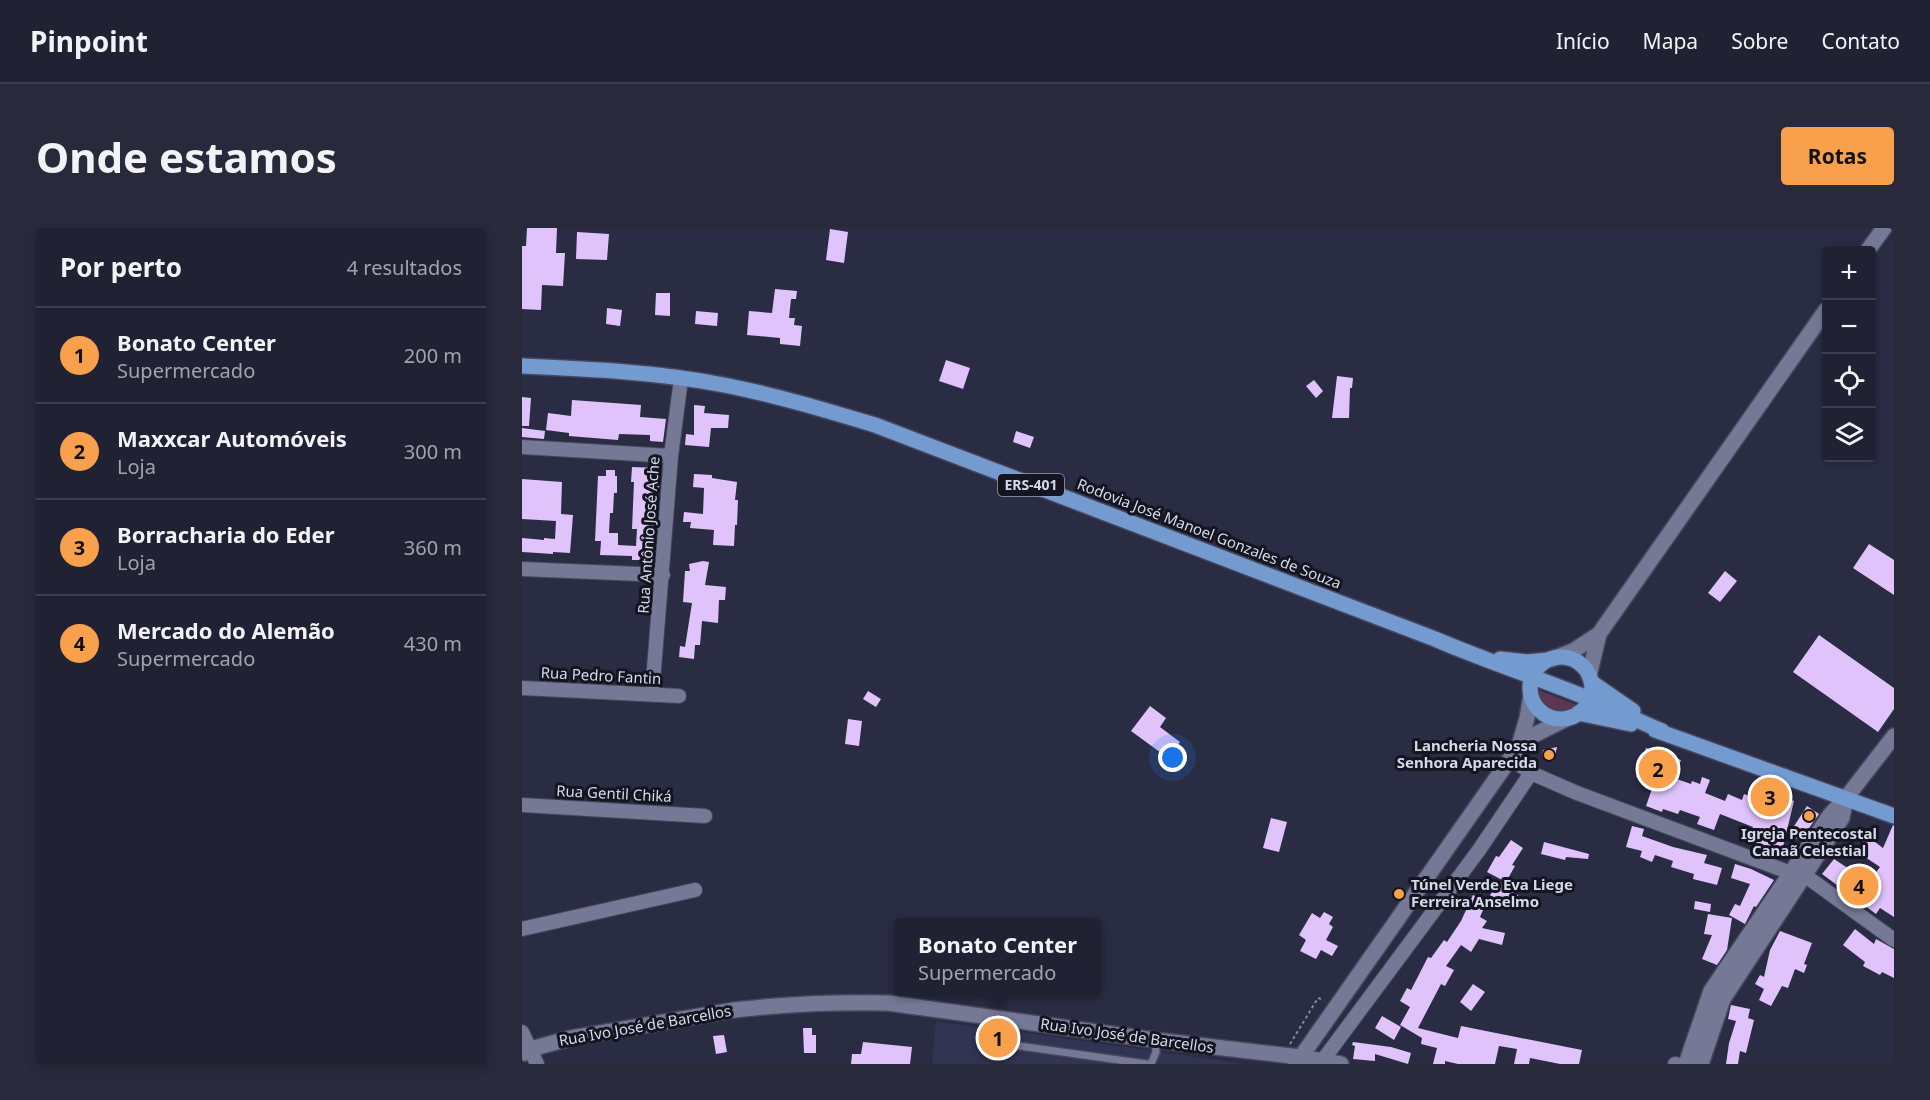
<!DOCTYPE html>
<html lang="pt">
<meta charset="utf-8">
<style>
body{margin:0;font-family:"Noto Sans",sans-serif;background:#28293b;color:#f1f3f6}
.controls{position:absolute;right:18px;top:18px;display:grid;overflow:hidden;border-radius:6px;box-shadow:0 3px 9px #0003}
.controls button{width:54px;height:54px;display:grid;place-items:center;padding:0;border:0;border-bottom:2px solid #3d3e4e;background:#202133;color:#f1f3f6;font:30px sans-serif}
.you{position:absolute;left:651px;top:530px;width:21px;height:21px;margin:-15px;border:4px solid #fff;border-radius:50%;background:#1a73e8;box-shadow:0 0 0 9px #1a73e833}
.badge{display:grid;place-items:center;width:39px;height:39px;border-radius:50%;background:#f9a04c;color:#111;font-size:20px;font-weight:700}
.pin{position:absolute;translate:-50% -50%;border:3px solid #fff;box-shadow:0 2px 6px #0006}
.popup{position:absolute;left:372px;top:690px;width:207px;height:78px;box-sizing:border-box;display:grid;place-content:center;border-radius:6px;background:#202133;filter:drop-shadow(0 2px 4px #0005);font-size:20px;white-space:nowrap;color:#a2a3ac}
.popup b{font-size:22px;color:#f1f3f6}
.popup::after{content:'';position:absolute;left:50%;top:100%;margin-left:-12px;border:12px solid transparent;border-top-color:#202133}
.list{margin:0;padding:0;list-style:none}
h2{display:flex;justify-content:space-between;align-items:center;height:78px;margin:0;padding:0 24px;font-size:26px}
h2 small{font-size:20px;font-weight:400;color:#a2a3ac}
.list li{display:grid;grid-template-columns:39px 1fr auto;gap:18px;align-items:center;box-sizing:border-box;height:96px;padding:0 24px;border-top:2px solid #3d3e4e}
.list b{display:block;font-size:22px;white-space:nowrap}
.list p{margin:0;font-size:20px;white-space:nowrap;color:#a2a3ac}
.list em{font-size:20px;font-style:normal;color:#a2a3ac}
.icon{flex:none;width:33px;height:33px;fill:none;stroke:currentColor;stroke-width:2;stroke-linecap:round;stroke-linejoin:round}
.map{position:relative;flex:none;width:1372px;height:836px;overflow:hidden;border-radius:6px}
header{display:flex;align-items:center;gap:36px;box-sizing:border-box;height:84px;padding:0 30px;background:#202133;border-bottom:2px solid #3d3e4e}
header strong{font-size:28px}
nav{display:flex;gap:33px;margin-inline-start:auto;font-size:21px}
.intro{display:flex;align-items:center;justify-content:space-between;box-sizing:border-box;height:144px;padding:0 36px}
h1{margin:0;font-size:42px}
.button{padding:15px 27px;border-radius:6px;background:#f9a04c;color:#111;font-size:21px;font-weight:700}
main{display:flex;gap:36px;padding:0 36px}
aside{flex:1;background:#202133;border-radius:6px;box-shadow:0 3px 9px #0003}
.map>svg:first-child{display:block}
.built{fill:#323453}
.green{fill:#5d3653}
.building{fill:#e1c3fc}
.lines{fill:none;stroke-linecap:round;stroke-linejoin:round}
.service-casing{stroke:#46475c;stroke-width:10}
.minor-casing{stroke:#46475c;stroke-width:16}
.tertiary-casing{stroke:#46475c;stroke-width:18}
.secondary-casing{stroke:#46475c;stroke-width:18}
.primary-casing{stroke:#46475c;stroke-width:18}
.path{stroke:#86899c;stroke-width:2;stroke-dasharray:3 3;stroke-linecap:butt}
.service{stroke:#767996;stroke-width:7}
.minor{stroke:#767996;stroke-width:14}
.tertiary{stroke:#767996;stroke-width:15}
.secondary{stroke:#767996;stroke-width:15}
.primary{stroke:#739bd0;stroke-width:15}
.poi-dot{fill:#f9a04c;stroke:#141520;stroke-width:2}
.labels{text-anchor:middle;stroke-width:6;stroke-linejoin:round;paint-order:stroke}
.shield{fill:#141520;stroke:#9c9ead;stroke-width:1.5}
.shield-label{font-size:14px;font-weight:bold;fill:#d6d9e9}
.street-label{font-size:15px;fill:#d6d9e9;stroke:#141520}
.poi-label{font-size:15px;font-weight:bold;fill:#d6d9e9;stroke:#141520;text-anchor:end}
</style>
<header>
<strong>Pinpoint</strong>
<nav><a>Início</a><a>Mapa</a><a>Sobre</a><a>Contato</a></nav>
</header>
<div class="intro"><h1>Onde estamos</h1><a class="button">Rotas</a></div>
<main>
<aside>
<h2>Por perto<small>4 resultados</small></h2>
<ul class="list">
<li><span class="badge">1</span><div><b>Bonato Center</b><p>Supermercado</p></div><em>200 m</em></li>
<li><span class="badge">2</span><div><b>Maxxcar Automóveis</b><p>Loja</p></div><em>300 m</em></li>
<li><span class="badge">3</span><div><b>Borracharia do Eder</b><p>Loja</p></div><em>360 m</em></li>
<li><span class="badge">4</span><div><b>Mercado do Alemão</b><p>Supermercado</p></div><em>430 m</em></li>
</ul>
</aside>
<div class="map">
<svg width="1372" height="836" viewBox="0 0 1372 836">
<rect width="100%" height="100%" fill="#2a2c44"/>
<path class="built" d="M414,794L483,802L724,836H410Z"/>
<path class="green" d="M1014,461L1055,477C1038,490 1018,482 1014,461Z"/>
<path class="building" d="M5,0H35L34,25H43L41,58L20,57L19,82L0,81V18H4Z
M308,1L326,4L322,35L304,32Z
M55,4L87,6L85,32L54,31Z
M253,61L275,63L274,71H269L267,90H273L272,97L280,98L278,118L258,116V110L225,107L227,83L250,85Z
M134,65H148V88L133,87Z
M85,80L100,82L98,98L84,96Z
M174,83L196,85L195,98L173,96Z
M424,132L448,140L441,161L417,153Z
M815,148L831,150L830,160H828L827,190H810Z
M792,152L801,163L794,170L784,158Z
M0,169L9,170L7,198H0Z
M50,172L119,177L118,189L144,191L141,214L128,213V207L97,206L96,212L47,208V205L24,202L26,185L49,188Z
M172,177L183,178L182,185L207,187L206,200H189L187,219L163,217L164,206L172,207Z
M0,200L23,203L22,211L0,209Z
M494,203L512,209L508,220L491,214Z
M110,239L138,240L132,332H110V328L78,327L79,313H73L76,248H84V242H93V248H95V265H92L91,285H88L87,305H96V317L114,318L115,301H110L112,254H109Z
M172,246L190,247V250L215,254L213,272H216L215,297H213L212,318L191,317L192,302L168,300L169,294H161L162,284L181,286L182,260L171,259Z
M0,251L40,254L39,286L51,287L48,325L31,324V326L0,324V310L22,312V310L33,311L34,293L0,291Z
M1347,316L1372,332V367L1331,340Z
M181,333L187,334L183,357L204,359L203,372H197L196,395L180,393L178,417H173L172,431L157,429L158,418L163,419L170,375L161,374L163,343H168L167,336Z
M1203,343L1215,353L1198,374L1186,365Z
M1297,407L1372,460V481L1356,504L1271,444Z
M346,463L359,471L354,479L341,471Z
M628,478L644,490L638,499L658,514L646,530L609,503Z
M326,491L340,493L337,518L323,516Z
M1035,519L1032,532L1024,533L1020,528L1021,522Z
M1124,520L1159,532L1152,550L1169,556L1170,553L1178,556L1180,549L1188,552L1183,565L1203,573L1206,566L1220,572L1222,566L1239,573L1243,562L1272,573L1259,627L1225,615L1231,599L1198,586L1192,602L1175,596L1178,589L1158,582L1156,586L1141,581L1140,584L1124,578L1132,555L1114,549Z
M1285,578L1297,586L1278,613L1267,606Z
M749,590L765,594L757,624L741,620Z
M1371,597L1372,598V689L1358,680L1354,686L1300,646L1312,631L1347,654L1358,639L1334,623L1345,608L1361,620Z
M1110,598L1122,601L1120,608L1151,619L1185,627L1182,635L1200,640L1195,657L1171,651L1172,646L1149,639L1151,633L1133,627L1130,634L1118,629L1120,623L1104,619Z
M989,612L1001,620L990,637L993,638L984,654L965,644L974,628L977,629Z
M1022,614L1067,626L1066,631L1044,629L1043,632L1019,626Z
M1213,636L1229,641L1252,652L1234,679L1232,678L1223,696L1207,687L1213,676L1218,678L1228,656L1209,650Z
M978,654L998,669L988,682L968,667Z
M951,667L965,673L958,689L965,693L960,700L983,705L980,717L957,711L949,724L939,717L924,738L932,742L923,758L919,756L896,800L936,810L939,798L1060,822L1057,836H1038L1008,830L1007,836H992L995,821L977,818L973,836H936L923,833V836H911L915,820L899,816L900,810L878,797L888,779L878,773L885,760L889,762L906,729L909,730L922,712L925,714L939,693Z
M1173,673L1189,676L1188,684L1172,681Z
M802,684L811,689L807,696L811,699L804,712L816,718L810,728L799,722L794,731L778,723L784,712L777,707L790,685L798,690Z
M1186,686L1210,690L1205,722L1195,737L1180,731L1190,707L1182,706Z
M1333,701L1352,716L1354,711L1372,721V750L1360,744L1358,747L1341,738L1343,734L1321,717Z
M1258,703L1290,715L1282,736L1285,737L1282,745L1273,741L1266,760L1260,758L1249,778L1237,772L1242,761L1233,756L1238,747L1242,749L1248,722Z
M951,756L963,764L949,783L938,774Z
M1209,777L1228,781L1226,790L1232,792L1224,825L1218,823L1216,836H1204L1207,815L1214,793L1206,791Z
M860,788L879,799L872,812L853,800Z
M281,800H290V807H294V825H282Z
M202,807L205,824L194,826L191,808Z
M341,814L390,819L388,836H329L330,826H339Z
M831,814L869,819L889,825L886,836L853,826V833L831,831L833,818L830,817Z"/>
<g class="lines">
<g class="service-casing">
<path id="service" d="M491,817L625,836
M629,836L634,824L633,813"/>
</g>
<g class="minor-casing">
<path id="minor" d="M0,219L149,228
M0,341L141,347
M0,460L157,468
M130,466L149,228L159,151
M988,530L1009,545L1055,565L1269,645L1281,646L1372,712
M0,577L183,588
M0,701L173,662
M0,804L15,836
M801,832L957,622L1009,545
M1153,836H1154"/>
</g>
<g class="tertiary-casing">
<path id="tertiary" d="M778,829L819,836
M1164,836L1189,763L1308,587L1324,570L1372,508
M1179,836L1201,771L1320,590L1324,570"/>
</g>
<g class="secondary-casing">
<path id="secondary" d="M1346,22L1362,0
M1030,431L1051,423L1077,406
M1067,448L1077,406L1304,82
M997,518L1012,507L1048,489
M0,826L9,821L49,810L212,782C263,776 315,774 366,775L633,812L778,829
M774,836L997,518L1005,490L1009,467"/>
</g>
<g class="primary-casing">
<path id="primary" d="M0,138C67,141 135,144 202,157C253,167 303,182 353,197L913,411C964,433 1017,450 1068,471C1092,481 1116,493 1140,503
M1008 460a31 31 0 1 1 62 0a31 31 0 1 1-62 0Z
M978,431L1005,434L1026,432
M1069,454L1111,483
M1056,485L1109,496
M1133,502L1372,588"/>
</g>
<path class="path" d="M768,816L796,770L802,772"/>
<use href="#service" class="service"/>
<use href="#minor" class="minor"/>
<use href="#tertiary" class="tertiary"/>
<use href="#secondary" class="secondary"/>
<use href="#primary" class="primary"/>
</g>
<g class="poi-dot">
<circle cx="1027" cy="527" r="6"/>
<circle cx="1287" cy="588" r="6"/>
<circle cx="877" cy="666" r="6"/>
</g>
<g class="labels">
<rect class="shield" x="476" y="246" width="66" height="22" rx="4.5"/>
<g class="shield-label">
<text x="509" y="262">ERS-401</text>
</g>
<g class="street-label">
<text transform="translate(687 306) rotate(21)" y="5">Rodovia José Manoel Gonzales de Souza</text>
<text transform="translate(127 307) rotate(-86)" y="5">Rua Antônio José Ache</text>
<text transform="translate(79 448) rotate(3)" y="5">Rua Pedro Fantin</text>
<text transform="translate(92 566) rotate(3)" y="5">Rua Gentil Chiká</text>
<text transform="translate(123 798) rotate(-10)" y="5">Rua Ivo José de Barcellos</text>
<text transform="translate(605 808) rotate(8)" y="5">Rua Ivo José de Barcellos</text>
</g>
<g class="poi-label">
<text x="1015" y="523">Lancheria Nossa<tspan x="1015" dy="17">Senhora Aparecida</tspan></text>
<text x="1287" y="611" text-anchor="middle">Igreja Pentecostal<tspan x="1287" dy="17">Canaã Celestial</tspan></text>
<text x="889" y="662" text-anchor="start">Túnel Verde Eva Liege<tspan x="889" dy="17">Ferreira Anselmo</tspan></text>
</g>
</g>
</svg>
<div class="controls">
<button>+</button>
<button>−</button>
<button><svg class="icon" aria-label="locate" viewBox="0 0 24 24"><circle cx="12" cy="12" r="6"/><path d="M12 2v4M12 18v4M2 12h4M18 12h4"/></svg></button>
<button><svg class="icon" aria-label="layers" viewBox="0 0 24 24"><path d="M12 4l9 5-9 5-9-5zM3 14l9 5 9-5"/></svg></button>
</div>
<div class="you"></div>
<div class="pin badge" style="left:476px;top:810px">1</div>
<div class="popup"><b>Bonato Center</b>Supermercado</div>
<div class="pin badge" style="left:1136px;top:541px">2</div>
<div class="pin badge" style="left:1248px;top:569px">3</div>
<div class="pin badge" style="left:1337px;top:658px">4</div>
</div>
</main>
